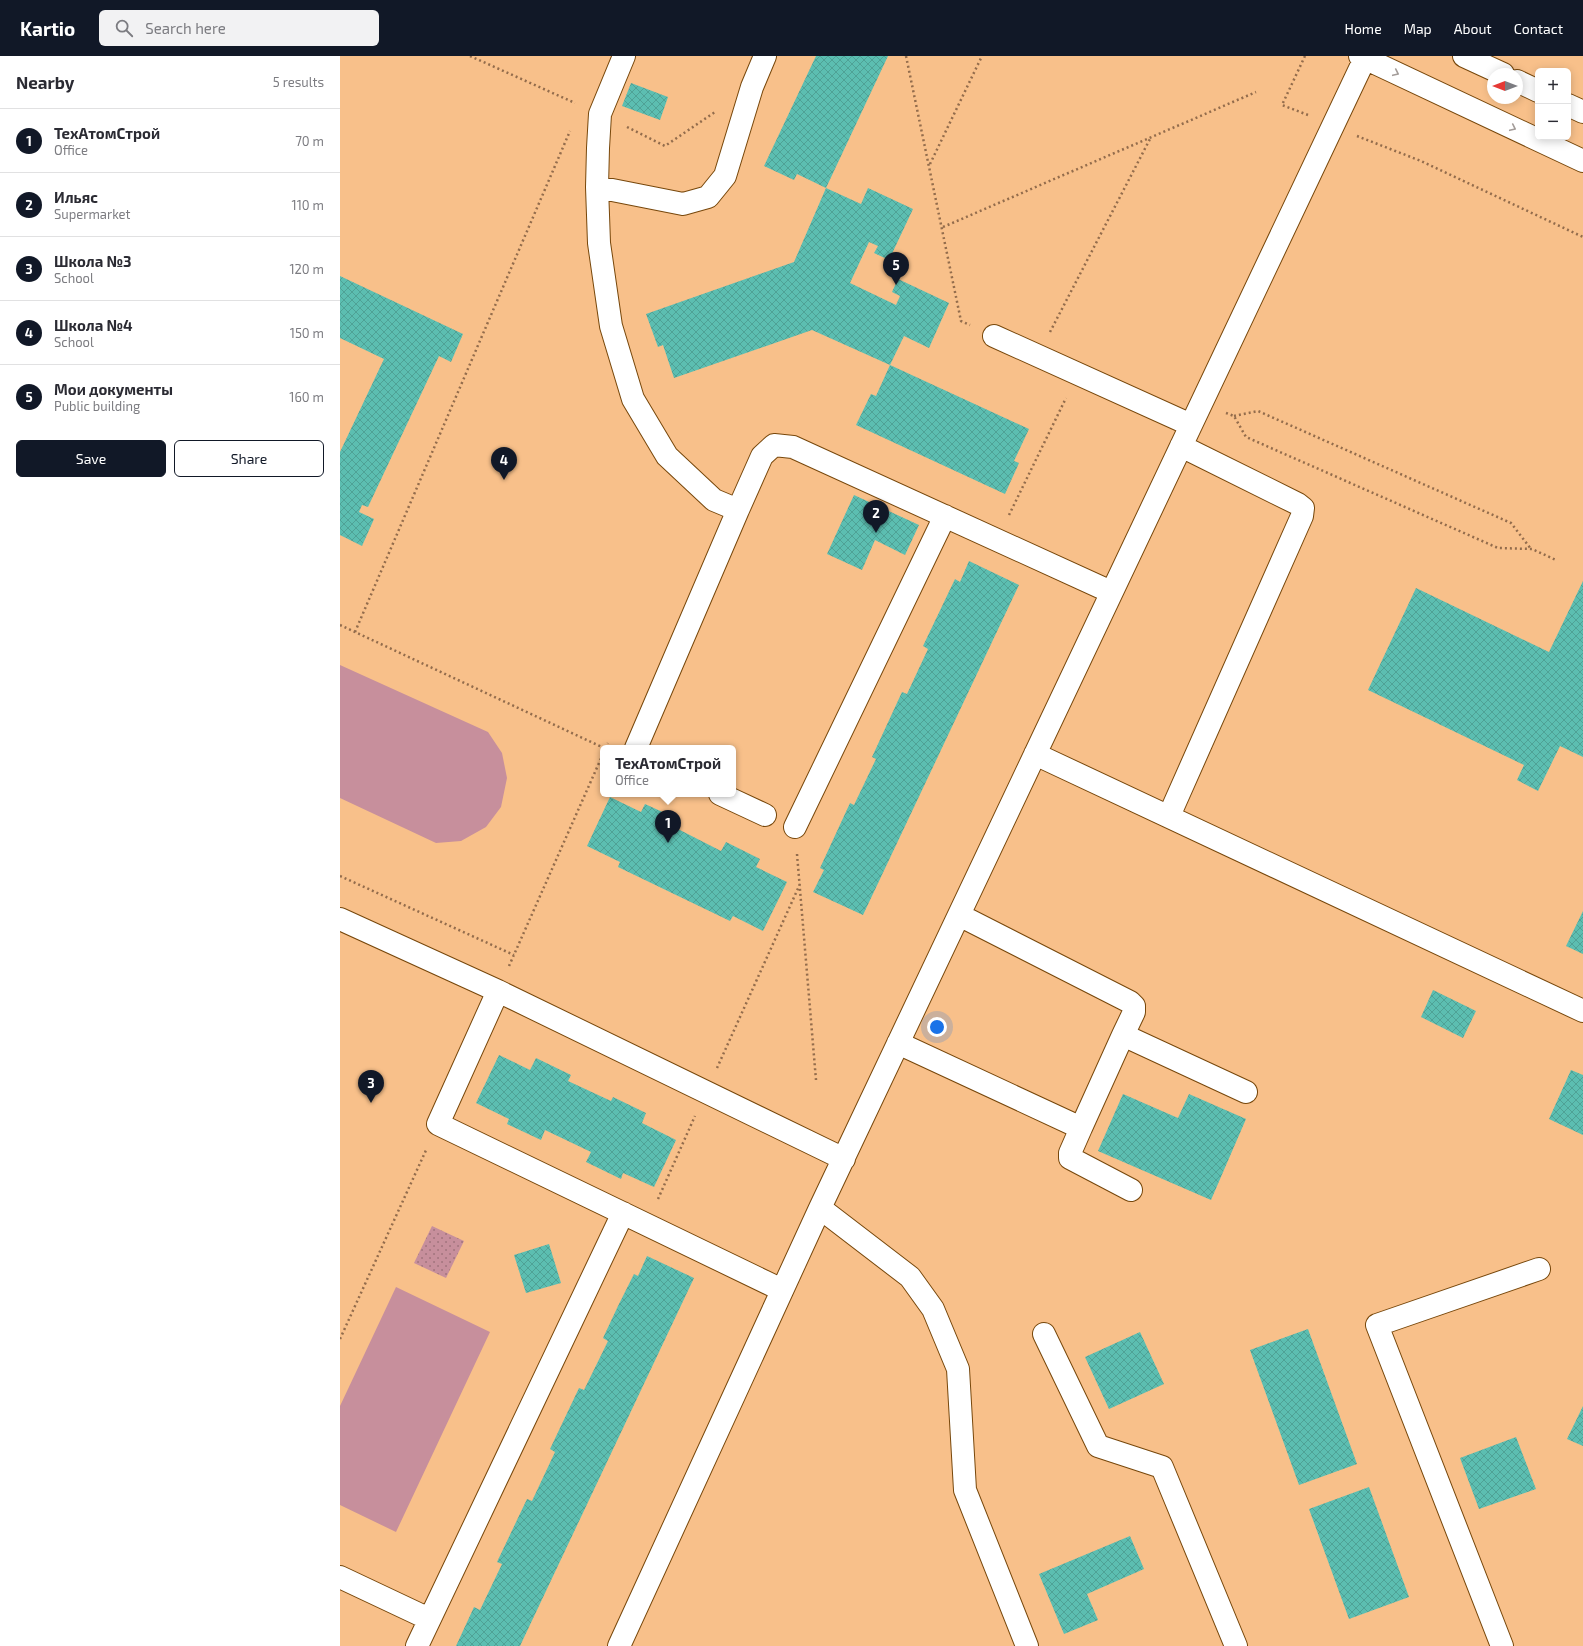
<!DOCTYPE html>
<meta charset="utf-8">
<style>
body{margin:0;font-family:"Exo 2",sans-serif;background:#f2f2f3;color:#2b2b33}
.controls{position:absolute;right:12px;top:12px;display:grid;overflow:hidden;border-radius:6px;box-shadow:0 2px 10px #0003}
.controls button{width:36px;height:36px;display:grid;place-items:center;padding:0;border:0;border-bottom:1px solid #e1e1e2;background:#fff;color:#2b2b33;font:20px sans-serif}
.compass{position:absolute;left:1147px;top:12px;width:36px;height:36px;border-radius:50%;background:#fff;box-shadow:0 2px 10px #0003;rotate:270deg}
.you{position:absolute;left:597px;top:971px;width:14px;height:14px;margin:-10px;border:3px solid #fff;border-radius:50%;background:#1a73e8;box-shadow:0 0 0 6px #1a73e833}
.badge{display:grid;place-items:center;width:26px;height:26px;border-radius:50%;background:#111827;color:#fff;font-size:13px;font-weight:700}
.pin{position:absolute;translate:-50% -33px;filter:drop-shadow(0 1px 2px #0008)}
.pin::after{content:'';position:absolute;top:21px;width:14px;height:12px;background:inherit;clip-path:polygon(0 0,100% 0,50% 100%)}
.popup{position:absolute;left:260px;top:689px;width:136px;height:52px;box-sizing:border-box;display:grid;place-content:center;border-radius:6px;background:#fff;filter:drop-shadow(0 1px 3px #0005);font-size:13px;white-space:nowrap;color:#7c7c81}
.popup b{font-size:15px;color:#2b2b33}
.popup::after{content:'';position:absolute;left:50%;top:100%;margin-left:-8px;border:8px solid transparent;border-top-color:#fff}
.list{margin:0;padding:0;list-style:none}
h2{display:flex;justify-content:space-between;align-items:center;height:52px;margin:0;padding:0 16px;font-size:17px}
h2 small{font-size:13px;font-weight:400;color:#7c7c81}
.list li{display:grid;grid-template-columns:26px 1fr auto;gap:12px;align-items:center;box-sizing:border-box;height:64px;padding:0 16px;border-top:1px solid #e1e1e2}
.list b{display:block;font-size:15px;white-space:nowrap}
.list p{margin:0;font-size:13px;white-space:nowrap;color:#7c7c81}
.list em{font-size:13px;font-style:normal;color:#7c7c81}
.actions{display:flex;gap:8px;padding:12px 16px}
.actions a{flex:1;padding:9px 0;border:1px solid #111827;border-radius:6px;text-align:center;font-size:14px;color:#111827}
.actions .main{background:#111827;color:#fff}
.icon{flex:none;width:22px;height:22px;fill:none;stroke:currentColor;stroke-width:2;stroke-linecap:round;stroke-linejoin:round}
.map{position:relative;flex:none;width:1243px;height:1590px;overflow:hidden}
header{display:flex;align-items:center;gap:24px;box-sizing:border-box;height:56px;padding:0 20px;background:#111827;color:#fff}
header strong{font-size:19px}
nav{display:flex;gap:22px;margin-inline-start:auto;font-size:14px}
.search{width:280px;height:36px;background:#f2f2f3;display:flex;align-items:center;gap:10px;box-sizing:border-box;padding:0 14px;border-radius:6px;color:#7c7c81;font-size:15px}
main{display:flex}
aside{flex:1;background:#fff}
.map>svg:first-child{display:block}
.green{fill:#c78f9c}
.park{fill:url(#park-dots)}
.building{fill:url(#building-cross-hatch)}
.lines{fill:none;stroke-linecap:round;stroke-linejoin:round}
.minor-casing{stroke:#77470b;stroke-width:24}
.path{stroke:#936c4c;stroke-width:2.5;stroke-dasharray:2 3;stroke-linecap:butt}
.minor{stroke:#fff;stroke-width:22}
.oneway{stroke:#a39c99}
</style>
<header>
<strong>Kartio</strong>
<div class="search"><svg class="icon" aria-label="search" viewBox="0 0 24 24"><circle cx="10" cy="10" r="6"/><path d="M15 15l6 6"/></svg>Search here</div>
<nav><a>Home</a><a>Map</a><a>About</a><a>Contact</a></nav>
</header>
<main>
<aside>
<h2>Nearby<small>5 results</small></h2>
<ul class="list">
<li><span class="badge">1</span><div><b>ТехАтомСтрой</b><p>Office</p></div><em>70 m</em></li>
<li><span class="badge">2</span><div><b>Ильяс</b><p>Supermarket</p></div><em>110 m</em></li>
<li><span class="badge">3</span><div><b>Школа №3</b><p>School</p></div><em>120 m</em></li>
<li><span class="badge">4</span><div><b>Школа №4</b><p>School</p></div><em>150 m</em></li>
<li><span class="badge">5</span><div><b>Мои документы</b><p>Public building</p></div><em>160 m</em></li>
</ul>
<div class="actions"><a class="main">Save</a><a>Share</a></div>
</aside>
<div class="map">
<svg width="1243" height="1590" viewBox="0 0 1243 1590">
<defs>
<pattern id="park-dots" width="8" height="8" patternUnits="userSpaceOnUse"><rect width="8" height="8" fill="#c78f9c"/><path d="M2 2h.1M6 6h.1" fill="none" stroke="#a1737d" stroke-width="1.8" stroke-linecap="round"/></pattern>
<pattern id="building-cross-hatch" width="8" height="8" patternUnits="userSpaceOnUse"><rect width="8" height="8" fill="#5cbeb1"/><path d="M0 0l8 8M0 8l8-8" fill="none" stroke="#4fa296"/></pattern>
</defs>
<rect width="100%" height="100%" fill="#f8c08a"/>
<path class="green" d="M0,609L148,676L162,697L167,722L161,751L146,771L121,785L96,787L0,742Z
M56,1231L150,1276L56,1476L0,1449V1350Z"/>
<path class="park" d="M92,1170L124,1185L106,1222L74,1207Z"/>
<path class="building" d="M476,0H548L486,132L457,118L454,124L424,110Z
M291,27L328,41L320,64L282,50Z
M486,132L521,148L528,132L573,153L549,204L534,197L538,190L529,186L510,227L556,249L560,240L552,236L558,223L609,247L589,292L564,280L550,309L472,274L334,322L323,289L318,291L306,258L454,206Z
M0,220L123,278L111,306L99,300L28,451L22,449L19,456L34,463L22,490L0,479V396L44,303L0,282Z
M550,309L689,373L674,405L679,407L665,438L516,369L531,338L536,340Z
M514,439L579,469L565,499L535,484L522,514L487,498Z
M629,505L679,529L523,859L473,836L484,814L480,812L510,747L514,749L536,703L532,701L562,636L567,638L588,593L583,590L615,523L620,526Z
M1243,525V701L1220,690L1198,735L1177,724L1184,709L1028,634L1076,532L1209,596Z
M270,741L301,756L305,748L340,764L336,772L381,795L386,786L420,803L416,811L447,826L423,875L393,860L390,865L278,811L280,806L247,790Z
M1243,855V898L1226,890Z
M1093,934L1136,955L1123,982L1081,961Z
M159,999L190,1014L196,1002L231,1019L228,1025L271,1045L273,1041L306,1057L302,1067L336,1084L314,1131L283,1117L281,1123L246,1106L251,1096L205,1074L201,1084L167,1068L169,1063L136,1047Z
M1231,1014L1243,1019V1079L1209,1063Z
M783,1038L838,1062L849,1038L906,1063L871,1144L758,1095Z
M209,1188L221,1227L186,1237L174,1199Z
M307,1200L354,1222L180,1590H116L134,1551L140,1554L162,1508L157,1506L187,1443L192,1445L215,1396L210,1393L239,1332L244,1334L268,1285L263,1282L278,1250L294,1218L298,1220Z
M968,1273L1017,1408L959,1429L910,1294Z
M800,1276L824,1328L769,1353L745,1301Z
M1243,1350V1390L1227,1383Z
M1176,1381L1196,1433L1139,1453L1120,1402Z
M1029,1431L1069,1541L1009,1563L969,1453Z
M790,1480L804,1513L747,1538L758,1564L724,1578L699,1518Z"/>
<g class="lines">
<g class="minor-casing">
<path id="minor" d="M284,0L260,58L258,92L257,131L259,187L271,270L293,343L327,400L374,444L398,454L422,400L434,389L453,391L771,536
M1020,0L1243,105
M1124,0L1163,18
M1177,25L1198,35
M1228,49L1243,56
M257,131L343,148L368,141L385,120L412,31L425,0
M654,280L851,369
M296,692L398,454
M695,698L1243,955
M380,738L425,759
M829,760L962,460L963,452L958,448L841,390
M455,771L605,460
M619,859L790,946L794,950V956L783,979
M0,863L158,935L504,1103
M158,935L98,1068L442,1234
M558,987L741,1072L783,979L906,1036
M741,1072L730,1097V1102L791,1134
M480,1152L570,1221L593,1253L618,1313L625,1434L687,1590
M704,1278L758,1390L822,1411L896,1590
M0,1521L89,1563
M77,1590L283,1157
M279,1590L480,1152L1026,0
M1162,1590L1037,1269L1199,1213"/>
</g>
<path class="path" d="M130,0L235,47
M566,0L621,265L630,269
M965,0L942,49L968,59
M287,71L325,90L375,56
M1017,80L1081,105L1243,181
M590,108L642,0
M603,171L916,36
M710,276L811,81
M886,357L894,360L906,381L1158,492L1192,493L1216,504
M894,360L918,355L1171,467L1191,493
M669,459L726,342
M0,569L264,692
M15,576L230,75
M266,692L268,687
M457,798L476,1024
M0,820L174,899
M169,910L263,698
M377,1012L460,828
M318,1143L355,1060
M0,1283L87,1092"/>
<use href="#minor" class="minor"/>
</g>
<defs><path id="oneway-chevron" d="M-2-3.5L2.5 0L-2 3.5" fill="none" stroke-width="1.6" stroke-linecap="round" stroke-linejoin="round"/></defs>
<g class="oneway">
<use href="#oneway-chevron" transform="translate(1056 17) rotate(25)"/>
<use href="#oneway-chevron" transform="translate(1173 72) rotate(25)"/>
</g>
</svg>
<div class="controls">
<button>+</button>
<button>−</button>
</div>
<svg class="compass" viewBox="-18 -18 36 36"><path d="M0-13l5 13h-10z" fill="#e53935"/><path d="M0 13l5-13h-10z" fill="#7c7c81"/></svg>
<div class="you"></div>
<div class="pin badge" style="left:328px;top:787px">1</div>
<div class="popup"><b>ТехАтомСтрой</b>Office</div>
<div class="pin badge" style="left:536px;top:477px">2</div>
<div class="pin badge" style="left:31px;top:1047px">3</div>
<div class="pin badge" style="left:164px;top:424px">4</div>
<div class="pin badge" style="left:556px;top:229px">5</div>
</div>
</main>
